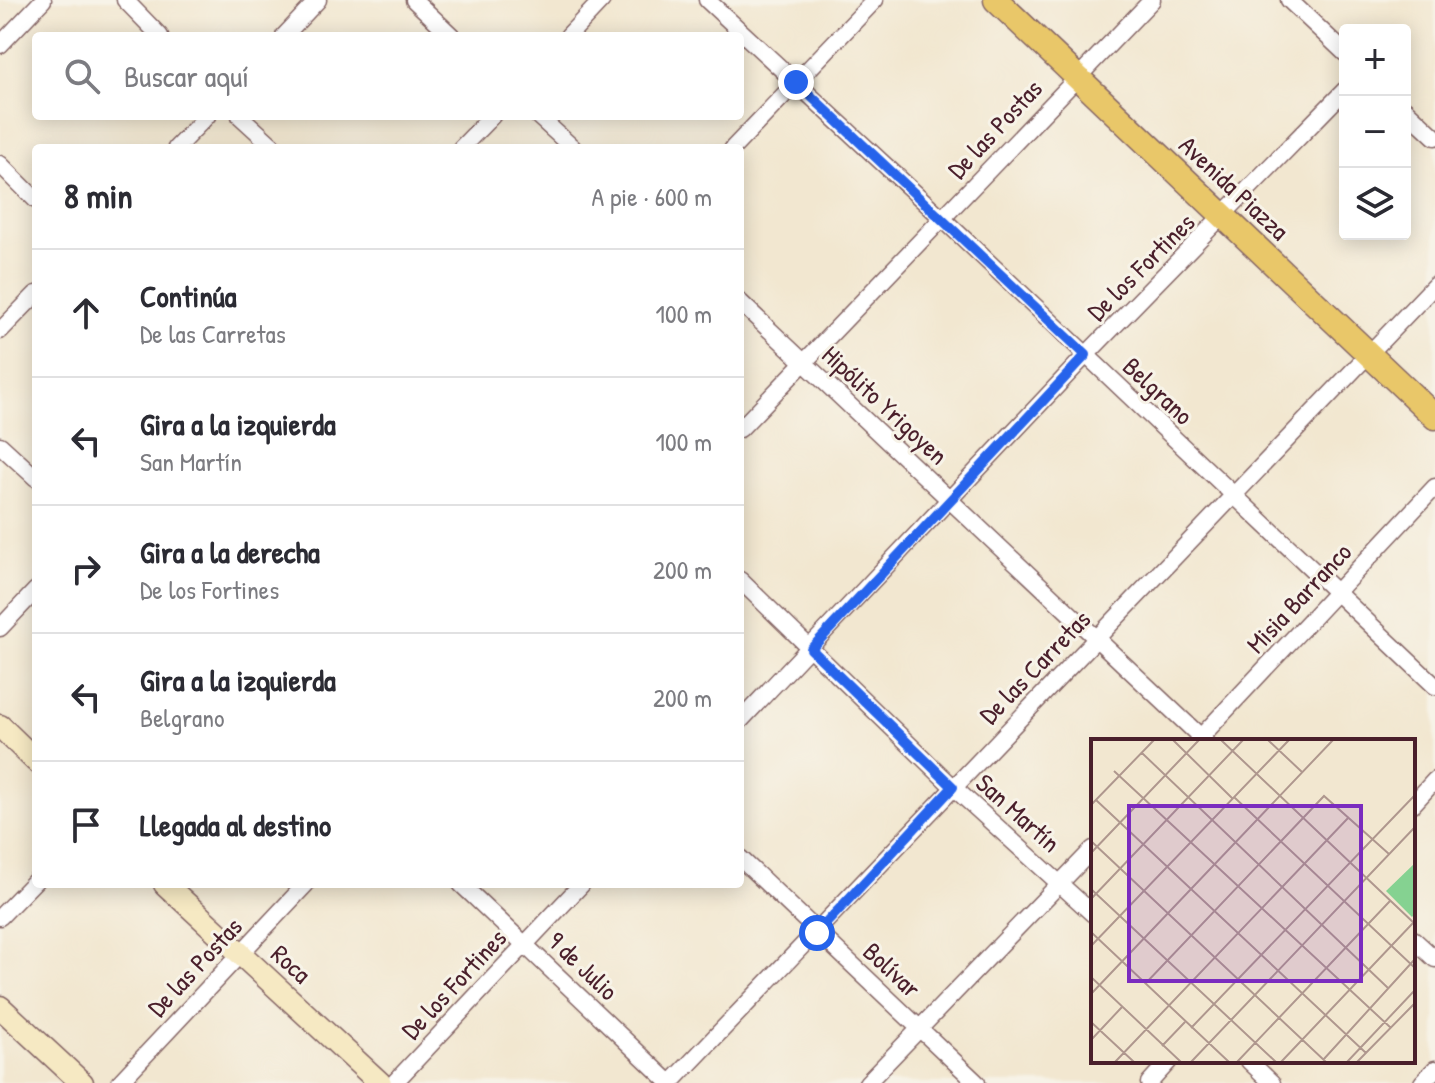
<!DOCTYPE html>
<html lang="es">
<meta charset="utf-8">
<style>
body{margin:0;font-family:"Patrick Hand",sans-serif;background:#f2f2f3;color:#2b2b33}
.controls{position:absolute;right:24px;top:24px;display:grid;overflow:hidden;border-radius:8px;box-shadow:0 4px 20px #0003}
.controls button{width:72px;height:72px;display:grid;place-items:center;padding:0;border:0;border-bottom:2px solid #e1e1e2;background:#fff;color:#2b2b33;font:40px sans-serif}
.stop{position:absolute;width:24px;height:24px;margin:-18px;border:6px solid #2563eb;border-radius:50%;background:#fff}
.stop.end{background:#2563eb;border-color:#fff;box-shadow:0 2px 8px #0008}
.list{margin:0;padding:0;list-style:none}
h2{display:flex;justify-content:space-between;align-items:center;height:104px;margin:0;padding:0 32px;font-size:34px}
h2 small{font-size:26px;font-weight:400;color:#7c7c81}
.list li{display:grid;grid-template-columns:52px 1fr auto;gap:24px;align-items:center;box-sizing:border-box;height:128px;padding:0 32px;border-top:2px solid #e1e1e2}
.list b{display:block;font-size:30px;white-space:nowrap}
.list p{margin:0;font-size:26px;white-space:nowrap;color:#7c7c81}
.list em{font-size:26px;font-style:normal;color:#7c7c81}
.icon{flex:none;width:44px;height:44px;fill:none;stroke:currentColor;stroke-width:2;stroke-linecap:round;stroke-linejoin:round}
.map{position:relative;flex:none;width:1435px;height:1083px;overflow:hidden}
.search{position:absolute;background:#fff;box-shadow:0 4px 20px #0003;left:32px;top:32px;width:712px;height:88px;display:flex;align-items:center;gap:20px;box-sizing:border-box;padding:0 28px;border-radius:8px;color:#7c7c81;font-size:30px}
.panel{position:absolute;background:#fff;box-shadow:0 4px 20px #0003;left:32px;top:144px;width:712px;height:744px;border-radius:8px}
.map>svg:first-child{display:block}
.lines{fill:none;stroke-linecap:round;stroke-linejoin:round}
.street-casing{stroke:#856565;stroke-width:19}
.secondary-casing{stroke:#856565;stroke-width:25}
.primary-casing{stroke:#856565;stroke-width:27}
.street{stroke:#fff;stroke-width:16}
.secondary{stroke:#f6e9c3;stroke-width:22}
.primary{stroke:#e9c769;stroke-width:24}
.route{stroke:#2563eb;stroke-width:10}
.labels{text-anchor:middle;stroke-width:6;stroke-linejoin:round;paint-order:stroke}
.street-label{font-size:26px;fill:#4a1f2b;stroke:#f7f3e8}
.inset-road{fill:none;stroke:#af978e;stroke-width:2}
.view{fill:#7b2cbf;fill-opacity:0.15;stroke:#7b2cbf;stroke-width:4}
.inset-edge{fill:none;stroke:#4a1f2b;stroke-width:4}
</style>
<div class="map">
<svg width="1435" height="1083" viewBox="0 0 1435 1083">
<rect width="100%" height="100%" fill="#f7f3e8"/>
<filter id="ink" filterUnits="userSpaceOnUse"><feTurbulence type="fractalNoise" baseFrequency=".0125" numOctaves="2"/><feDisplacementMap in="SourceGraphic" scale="16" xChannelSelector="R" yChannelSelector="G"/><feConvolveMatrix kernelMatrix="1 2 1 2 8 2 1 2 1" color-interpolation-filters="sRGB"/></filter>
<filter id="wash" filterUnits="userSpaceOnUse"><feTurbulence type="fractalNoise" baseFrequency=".006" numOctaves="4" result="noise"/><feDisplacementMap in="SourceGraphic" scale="32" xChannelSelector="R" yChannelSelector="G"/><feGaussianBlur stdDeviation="1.8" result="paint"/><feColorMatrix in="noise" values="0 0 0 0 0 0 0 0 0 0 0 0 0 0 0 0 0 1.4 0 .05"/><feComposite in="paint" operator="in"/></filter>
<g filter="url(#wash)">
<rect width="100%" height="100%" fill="#f2e7d0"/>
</g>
<g filter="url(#ink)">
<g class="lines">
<g class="street-casing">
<path id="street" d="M125,0L160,36
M414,0L452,36
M707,0L943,219L1435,686
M1289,0L1345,53
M284,36L318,0
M568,36L602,0
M0,45L43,0
M1405,109L1435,137
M240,116L275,148
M538,116L573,148
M176,148L207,116
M461,148L492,116
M733,148L875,0
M0,164L36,200
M740,302L1205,741
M0,331L36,294
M740,429L1152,0
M0,445L36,478
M740,580L953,787L1093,914
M0,628L36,590
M740,721L1086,355L1345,90
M1197,741L1435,487
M1413,804L1435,780
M740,858L977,1083
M461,884L670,1083
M0,917L36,880
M1413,939L1435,959
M1249,1061L1272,1083
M119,1083L306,884
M394,1083L582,884
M671,1083L1435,285
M867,1083L1093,849
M1149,1083L1169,1061
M1422,1083L1435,1069"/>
</g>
<g class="secondary-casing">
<path id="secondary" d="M0,726L36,761
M165,884L380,1083
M0,1007L82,1083"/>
</g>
<g class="primary-casing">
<path id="primary" d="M996,0L1435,417"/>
</g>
<use href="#street" class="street"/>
<use href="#secondary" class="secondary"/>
<use href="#primary" class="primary"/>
</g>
</g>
<g class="lines" filter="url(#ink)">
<path class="route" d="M796,82L1086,355L811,649L953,787L817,933"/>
</g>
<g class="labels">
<g class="street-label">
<text transform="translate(995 129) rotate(-47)" y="9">De las Postas</text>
<text transform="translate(1234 188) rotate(43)" y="9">Avenida Piazza</text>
<text transform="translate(1141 267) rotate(-45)" y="9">De los Fortines</text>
<text transform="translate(1158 391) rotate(43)" y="9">Belgrano</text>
<text transform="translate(885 405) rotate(43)" y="9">Hipólito Yrigoyen</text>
<text transform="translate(1299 598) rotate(-47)" y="9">Misia Barranco</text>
<text transform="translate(1035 667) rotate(-46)" y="9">De las Carretas</text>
<text transform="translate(1018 813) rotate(42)" y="9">San Martín</text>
<text transform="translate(291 964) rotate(42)" y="9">Roca</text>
<text transform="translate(583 966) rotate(44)" y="9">9 de Julio</text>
<text transform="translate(195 967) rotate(-47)" y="9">De las Postas</text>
<text transform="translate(892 970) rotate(43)" y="9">Bolívar</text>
<text transform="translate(454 984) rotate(-47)" y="9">De los Fortines</text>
</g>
</g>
<g transform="translate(1091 739)">
<rect width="324" height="324" fill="#f2e7d0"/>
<path d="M324,124V175L321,178L295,152Z" fill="#85d291"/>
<path class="inset-road" d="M82,1L142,60M130,1L324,185M177,1L211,33M51,14L297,249M23,32L300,289M143,58L324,229M5,61L275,314M0,66L63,1M0,102L235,323M0,114L108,1M0,150L185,323M0,160L152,1M0,193L138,323M0,207L198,1M0,238L90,323M54,245L233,57L298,115M0,255L242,1M0,283L43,323M100,289L324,56M0,301L31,268M71,307L94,283M232,321L324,220M24,323L258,78M100,323L324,88M146,323L299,162M190,323L322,184M256,323L324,251M266,323L324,264"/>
<path class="view" d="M38,67H270V242H38Z"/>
<rect width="324" height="324" class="inset-edge"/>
</g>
</svg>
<div class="controls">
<button>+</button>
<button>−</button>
<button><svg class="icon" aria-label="layers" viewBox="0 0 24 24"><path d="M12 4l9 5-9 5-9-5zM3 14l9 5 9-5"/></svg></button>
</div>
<div class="stop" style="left:817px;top:933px"></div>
<div class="stop end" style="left:796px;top:82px"></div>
<div class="search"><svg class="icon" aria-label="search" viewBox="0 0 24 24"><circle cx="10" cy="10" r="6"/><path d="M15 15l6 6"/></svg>Buscar aquí</div>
<section class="panel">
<h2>8 min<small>A pie · 600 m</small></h2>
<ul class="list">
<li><svg class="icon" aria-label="ahead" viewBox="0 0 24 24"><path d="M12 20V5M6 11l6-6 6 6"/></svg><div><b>Continúa</b><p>De las Carretas</p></div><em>100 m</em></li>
<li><svg class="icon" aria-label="left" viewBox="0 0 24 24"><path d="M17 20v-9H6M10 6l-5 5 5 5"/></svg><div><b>Gira a la izquierda</b><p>San Martín</p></div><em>100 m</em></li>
<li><svg class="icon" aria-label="right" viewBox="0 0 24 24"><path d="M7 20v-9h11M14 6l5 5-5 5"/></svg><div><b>Gira a la derecha</b><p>De los Fortines</p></div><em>200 m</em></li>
<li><svg class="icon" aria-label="left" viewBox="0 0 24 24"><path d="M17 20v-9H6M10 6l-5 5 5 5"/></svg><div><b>Gira a la izquierda</b><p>Belgrano</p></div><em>200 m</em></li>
<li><svg class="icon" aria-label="arrive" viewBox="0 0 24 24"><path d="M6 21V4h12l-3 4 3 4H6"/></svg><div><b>Llegada al destino</b></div></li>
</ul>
</section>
</div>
